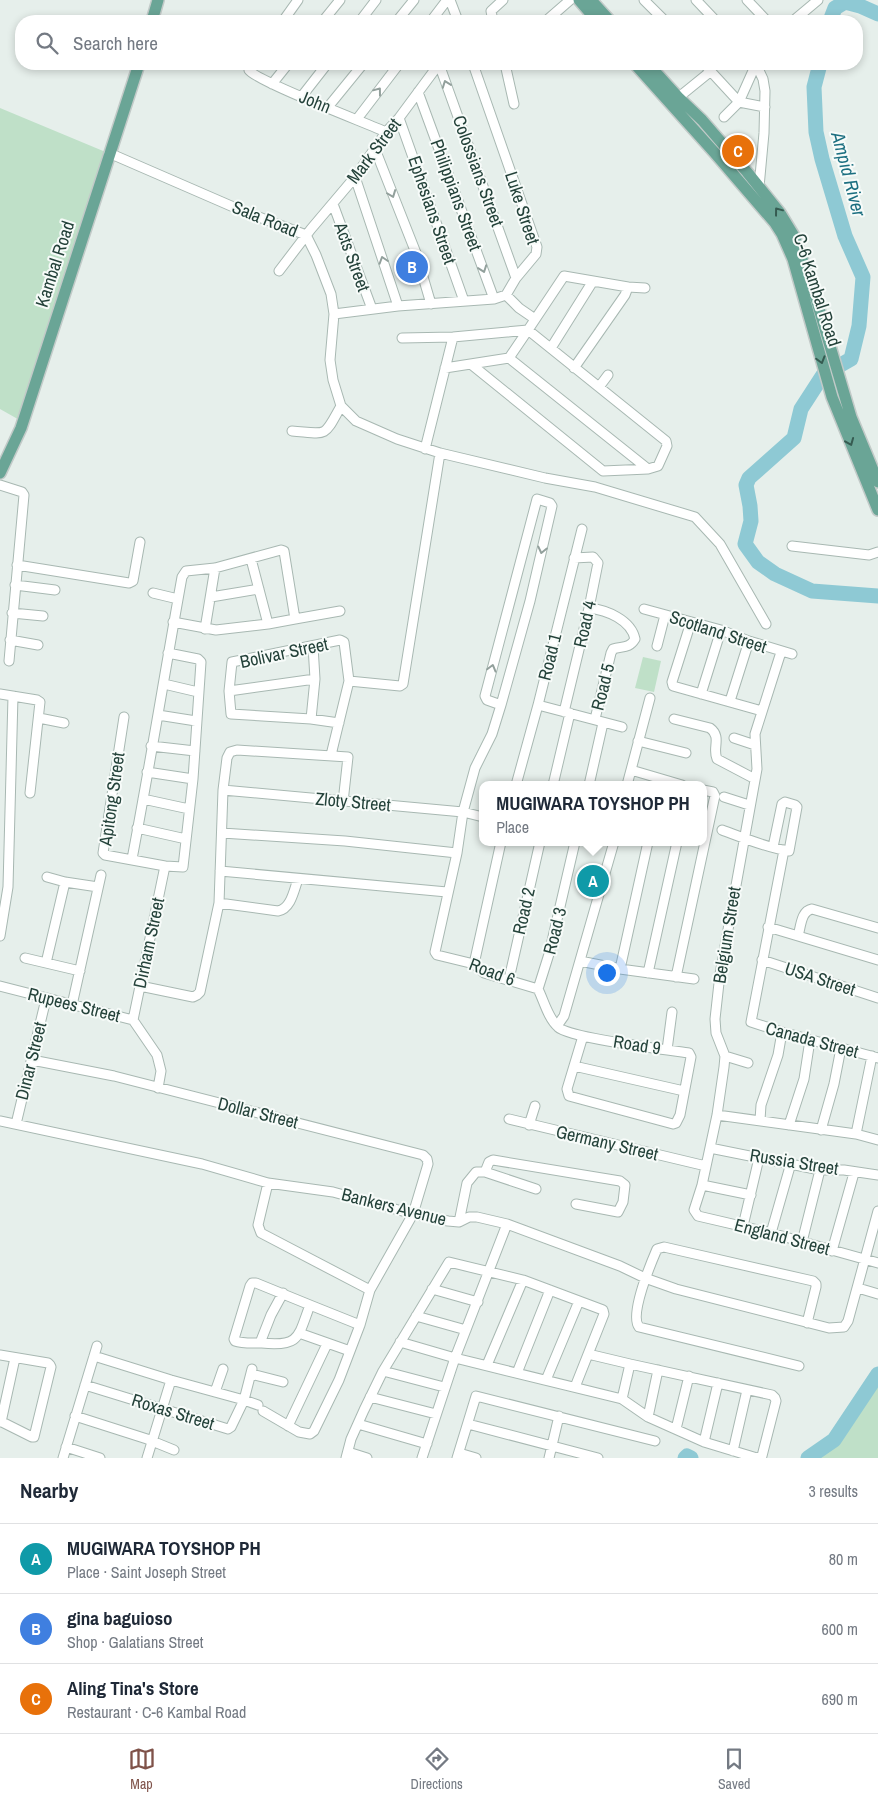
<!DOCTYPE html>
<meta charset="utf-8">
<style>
body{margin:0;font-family:"Archivo Narrow",sans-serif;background:#f6f6f7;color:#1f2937}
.you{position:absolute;left:606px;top:972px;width:18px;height:18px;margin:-12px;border:4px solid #fff;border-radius:50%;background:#1a73e8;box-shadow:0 0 0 8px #1a73e833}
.badge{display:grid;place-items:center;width:32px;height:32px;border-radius:50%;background:#7f5249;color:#fff;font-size:16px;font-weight:700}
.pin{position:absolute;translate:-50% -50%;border:2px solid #fff;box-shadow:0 1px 5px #0006}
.popup{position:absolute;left:479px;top:781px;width:228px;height:65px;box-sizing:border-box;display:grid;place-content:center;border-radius:10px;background:#fff;filter:drop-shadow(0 1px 4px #0005);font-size:16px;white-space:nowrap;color:#747a83}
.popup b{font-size:19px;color:#1f2937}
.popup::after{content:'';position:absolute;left:50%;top:100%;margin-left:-10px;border:10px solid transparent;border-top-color:#fff}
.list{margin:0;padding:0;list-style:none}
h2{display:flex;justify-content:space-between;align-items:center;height:65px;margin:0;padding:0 20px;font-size:21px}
h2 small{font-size:16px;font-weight:400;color:#747a83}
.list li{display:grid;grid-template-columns:32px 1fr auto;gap:15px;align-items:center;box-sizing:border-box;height:70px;padding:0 20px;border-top:1px solid #e0e1e3}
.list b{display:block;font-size:19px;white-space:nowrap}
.list p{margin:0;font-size:16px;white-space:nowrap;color:#747a83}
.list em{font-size:16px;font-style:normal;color:#747a83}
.icon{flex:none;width:28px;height:28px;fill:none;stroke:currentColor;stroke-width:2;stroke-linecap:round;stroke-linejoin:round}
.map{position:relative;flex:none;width:878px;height:1458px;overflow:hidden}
.search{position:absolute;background:#fff;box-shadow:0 2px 8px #0003;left:15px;right:15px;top:15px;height:55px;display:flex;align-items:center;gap:12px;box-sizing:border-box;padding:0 18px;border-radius:20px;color:#747a83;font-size:19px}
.sheet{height:275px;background:#fff}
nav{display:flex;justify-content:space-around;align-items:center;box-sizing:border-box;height:70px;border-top:1px solid #e0e1e3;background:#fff;font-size:14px;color:#747a83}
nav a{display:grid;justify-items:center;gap:2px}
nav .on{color:#7f5249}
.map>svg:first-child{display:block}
.green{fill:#bfe0c8}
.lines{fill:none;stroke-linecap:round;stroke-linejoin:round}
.river{stroke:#8ec9d4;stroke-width:15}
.minor-casing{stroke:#a8b8b2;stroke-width:11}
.major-casing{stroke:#c2cac8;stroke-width:14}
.minor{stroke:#fff;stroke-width:9}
.major{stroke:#6aa596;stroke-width:11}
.oneway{stroke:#92a09c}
.oneway2{stroke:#365b51}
.labels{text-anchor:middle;stroke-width:4;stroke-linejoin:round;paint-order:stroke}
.street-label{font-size:18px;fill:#24423a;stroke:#f7fbf9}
.water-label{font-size:19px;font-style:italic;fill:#1c6f80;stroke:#f7fbf9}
</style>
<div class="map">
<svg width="878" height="1458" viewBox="0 0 878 1458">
<rect width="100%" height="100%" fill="#e6efeb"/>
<path class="green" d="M0,108L108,153L23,422L0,409Z
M643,657L661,661L654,692L635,688Z
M878,1374V1458H808L834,1440Z"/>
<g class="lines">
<path class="river" d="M830,21L835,8L845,2L860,6L878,14
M820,64L814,87L816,132L822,159L845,236L863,277L859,326L851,359L823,375L801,409L794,438L749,478L746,485L750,506L751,521L745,544L758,562L775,574L812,591L878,596
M685,1458L687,1456L691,1458
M808,1458L834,1440L878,1374"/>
<g class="minor-casing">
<path id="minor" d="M450,0L458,21
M644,0L665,21
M696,0L716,21
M747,0L767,21
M283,21L298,0
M323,21L340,0
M360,21L376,0
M397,21L414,0
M431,21L447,0
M493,21L491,11L503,0
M546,21L570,0
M793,21L818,0
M252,64L249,70C256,81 366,123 386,132
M439,64L516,278
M505,64L514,104
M704,64L739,102L756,64
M756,64L763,79L765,91L764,133L759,187
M272,84L288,64
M418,92L494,299
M302,96L327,64
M674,101L711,71
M328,107L363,64
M724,117L739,102L765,107
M399,118L464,301
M357,119L399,64
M375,149L416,253L431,304
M109,153L238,209L306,235L316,255L331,294L334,314L330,360L333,380L341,406L356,421L397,439L440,453L403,684L400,686L349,681
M355,177L398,306
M333,204L372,309
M279,271L311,229L355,177L386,132L399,118L439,64
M628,287L645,288
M506,295L519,308L535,319
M334,314L398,306L494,299L506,295L516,278L536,254L537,247L473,64
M402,338L453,337L528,330L564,276L628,287L625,295L574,368
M551,348L593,281
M509,358L648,469
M445,368L509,358L528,330L666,441L667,446L658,466L648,469L603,471L472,365
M599,387L608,375
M292,431C329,434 323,438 341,406
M425,449L453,337
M440,453L545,478L595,487L695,517L720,544L766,624
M0,485L22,492L24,495L9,661
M792,546L869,555L878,552
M251,559L268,624
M17,565L129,583L133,581L140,542
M15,585L55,590
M153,593L178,599
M211,597L259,589
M589,608C607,610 631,620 635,639C629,649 622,646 613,649L611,653L595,719
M644,609L721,630L749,641L792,654
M12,613L43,616
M295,619L340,611
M691,622L672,682L673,686L762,711
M205,629L215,568
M10,640L38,645
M657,646L665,615
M781,652L755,734L757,769L720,974L715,1019L716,1033L725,1056L724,1067L717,1115L702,1185L694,1210L698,1216L771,1233L878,1263
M164,684L198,692
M229,691L315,679
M0,694L37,700L40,702L30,793
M701,694L721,630
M730,701L749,641
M501,705L487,700L485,696L537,499L550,503L552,506L530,601L501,705L492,734L475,768L463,812L457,853L435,952L437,955L474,964L484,973L538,989C544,1001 548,1018 558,1027C569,1038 668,1050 689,1053L691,1057L680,1115L676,1123L673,1124L569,1096L567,1089L583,1036
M538,705L622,727
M564,712L589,608L598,563L593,557L574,558
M158,715L196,721
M124,717L103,853L105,855L165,866L183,867L193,779L201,662L198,659L168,653
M39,718L64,723
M311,719L315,679L313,646
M674,719L710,728C722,737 712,748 717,759L755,779
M734,738L755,745
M638,741L686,753
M151,746L195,751
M331,755L349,681L344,642L340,640L232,662L229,691L231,714L311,719L339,723
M631,770L682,785
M147,772L193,779
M516,785L538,705L582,529
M553,785L570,713
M589,785L603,723
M627,785L650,698
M223,790L463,812L483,817
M724,797L749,805
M143,799L189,809
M137,828L186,839
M722,830C741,837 770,849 789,851L797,807L795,805L785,802L782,804L773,847
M222,833L345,841L457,853
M784,850L751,1022L782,1032L878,1058
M132,859C150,765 165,671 182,577L186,571L215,568L281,550L284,551L295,619L268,624L216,630L173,622
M220,871L447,892
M47,877L65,882L98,887
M219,903L278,911C291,909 294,890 298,879
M768,927L878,960
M0,936L8,887L13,696
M798,936C801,926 801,911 812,909L878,928
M25,958L80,971
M762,960L878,998
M580,961L620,969L694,979
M46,963L65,882
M474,964L501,842
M620,969L648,842
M648,973L677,842
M676,977L714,800L715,796L713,792L703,790
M509,979L540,842
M0,986L133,1020L157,1055L161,1071L158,1088
M140,986L193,997L197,995L200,992L219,903L223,790L227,758L230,752L237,750L348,757L343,802
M538,989L549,954L575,842
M72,1005L101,875
M133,1020L165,866
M557,1026L564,1016L614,842
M667,1050L672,1012
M725,1056L748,1063
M32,1060L114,1076L423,1155L427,1159L428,1164L413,1214L370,1290L360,1325L339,1380L314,1431L310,1434L299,1432L263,1411
M574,1066L684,1091
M717,1115L856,1134L878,1140
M509,1119L706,1166
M760,1120L761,1105L778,1055L782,1032
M0,1121L202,1164L268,1183L333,1192L413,1214L448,1221L459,1222L469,1217H477L507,1224L620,1266L645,1278L676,1289L829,1328L844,1327L848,1321L878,1211
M16,1124L46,999
M529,1125L535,1106
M789,1125L804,1079L810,1040
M821,1130L834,1084L841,1048
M856,1134L872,1056
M710,1148L820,1170H844L878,1175
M485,1172L536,1189
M268,1183L258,1225L261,1233L370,1290
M702,1185L751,1195
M459,1222L467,1183L476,1172H485L489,1162L493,1160L620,1181L625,1185L623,1202L618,1212L576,1204
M743,1226L759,1158
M771,1233L791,1163
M802,1242L820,1170
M832,1251L854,1173
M252,1283H256L310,1305C298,1337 300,1347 262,1343C253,1343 243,1344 235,1341L234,1339L250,1286Z
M858,1288L878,1294
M432,1289L478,1302
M310,1305L360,1325
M416,1316L466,1330
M299,1333L350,1351
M400,1342L455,1358L622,1399L648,1417L704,1442L757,1458L762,1456L776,1401L775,1398L772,1395L630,1364L588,1354
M260,1343L271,1315L283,1293
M0,1355L48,1363L50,1365L51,1367L34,1437H32L0,1421
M94,1356L171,1380L244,1400L258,1405
M487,1365L523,1280
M799,1366L639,1327C629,1315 651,1263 657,1249L664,1247L813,1281L816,1284V1287L807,1323
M383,1371L444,1387
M517,1373L550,1290
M251,1374L283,1382
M546,1380L579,1301
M85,1385L228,1429L231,1427L244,1400L252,1369
M215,1392L223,1369
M370,1397L436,1414
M622,1399L630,1364
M75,1416L147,1439L174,1450
M648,1417L658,1370
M1,1422L15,1358
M358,1424L427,1444
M468,1424L598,1458
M288,1426L327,1344
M676,1429L689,1376
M704,1442L718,1383
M66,1447L100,1458
M733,1451L747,1390
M348,1452L367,1458
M459,1453L476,1458
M63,1458L97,1346
M147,1458L171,1380
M346,1458L351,1439L364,1410L383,1371L449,1262L523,1280L603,1310L604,1314L575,1387
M422,1458L455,1358L507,1224
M457,1458L476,1396L655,1441
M549,1458L559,1416"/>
</g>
<g class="major-casing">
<path id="major" d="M579,0L597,21
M591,0L610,21
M152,21L158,0
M635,64L714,152L775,223L782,234L793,259L832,397L878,510
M648,64L678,97L702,120L747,172L780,213L794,236L817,302L851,417L878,482
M0,473L21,428L139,64"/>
</g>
<use href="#minor" class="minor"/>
<use href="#major" class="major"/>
</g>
<defs><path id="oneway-chevron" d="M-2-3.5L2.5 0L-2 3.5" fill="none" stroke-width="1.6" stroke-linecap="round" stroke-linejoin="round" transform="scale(1.25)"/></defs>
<g class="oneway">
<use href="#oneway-chevron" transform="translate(446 84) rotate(-110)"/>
<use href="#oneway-chevron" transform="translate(378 91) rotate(-53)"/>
<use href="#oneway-chevron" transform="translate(392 194) rotate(69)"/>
<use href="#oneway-chevron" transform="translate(383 260) rotate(-108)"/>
<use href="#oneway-chevron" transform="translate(483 269) rotate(70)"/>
<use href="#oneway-chevron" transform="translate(542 550) rotate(103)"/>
<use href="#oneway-chevron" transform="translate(492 668) rotate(-75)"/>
</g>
<g class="oneway2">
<use href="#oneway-chevron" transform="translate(778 211) rotate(-127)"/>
<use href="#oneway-chevron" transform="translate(821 360) rotate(74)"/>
<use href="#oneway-chevron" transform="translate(850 442) rotate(68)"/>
</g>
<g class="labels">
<g class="street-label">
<text transform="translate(315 102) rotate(22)" y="6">John</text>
<text transform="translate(374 151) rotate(-53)" y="6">Mark Street</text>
<text transform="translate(478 171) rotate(70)" y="6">Colossians Street</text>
<text transform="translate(456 195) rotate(70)" y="6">Philippians Street</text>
<text transform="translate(522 208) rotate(72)" y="6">Luke Street</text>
<text transform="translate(432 210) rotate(71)" y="6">Ephesians Street</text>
<text transform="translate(265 219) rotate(22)" y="6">Sala Road</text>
<text transform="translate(352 257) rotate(70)" y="6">Acts Street</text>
<text transform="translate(55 264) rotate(-72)" y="6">Kambal Road</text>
<text transform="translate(817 290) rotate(72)" y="6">C-6 Kambal Road</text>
<text transform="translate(585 624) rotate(-77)" y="6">Road 4</text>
<text transform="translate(718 632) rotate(18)" y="6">Scotland Street</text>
<text transform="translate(284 653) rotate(-12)" y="6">Bolivar Street</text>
<text transform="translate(550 657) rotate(-76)" y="6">Road 1</text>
<text transform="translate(603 687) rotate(-76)" y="6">Road 5</text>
<text transform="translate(112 799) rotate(-82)" y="6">Apitong Street</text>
<text transform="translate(353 802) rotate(5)" y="6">Zloty Street</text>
<text transform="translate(524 911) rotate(-77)" y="6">Road 2</text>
<text transform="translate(555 931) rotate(-76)" y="6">Road 3</text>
<text transform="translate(727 935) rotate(-81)" y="6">Belgium Street</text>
<text transform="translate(149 943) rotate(-78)" y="6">Dirham Street</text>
<text transform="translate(492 972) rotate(21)" y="6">Road 6</text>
<text transform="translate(820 979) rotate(18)" y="6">USA Street</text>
<text transform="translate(74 1005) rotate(14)" y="6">Rupees Street</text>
<text transform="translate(812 1040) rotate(15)" y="6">Canada Street</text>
<text transform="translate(637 1045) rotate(9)" y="6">Road 9</text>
<text transform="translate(31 1061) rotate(-76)" y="6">Dinar Street</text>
<text transform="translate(258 1113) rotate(14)" y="6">Dollar Street</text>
<text transform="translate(607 1143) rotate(13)" y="6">Germany Street</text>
<text transform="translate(794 1162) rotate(9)" y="6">Russia Street</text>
<text transform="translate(394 1207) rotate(14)" y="6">Bankers Avenue</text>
<text transform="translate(782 1237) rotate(15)" y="6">England Street</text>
<text transform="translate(173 1412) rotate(17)" y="6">Roxas Street</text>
</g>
<g class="water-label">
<text transform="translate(849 174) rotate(75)" y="7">Ampid River</text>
</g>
</g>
</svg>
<div class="you"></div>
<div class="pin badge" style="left:593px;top:881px;background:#0f9aa8">A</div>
<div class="popup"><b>MUGIWARA TOYSHOP PH</b>Place</div>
<div class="pin badge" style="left:412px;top:267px;background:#3f7fe0">B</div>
<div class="pin badge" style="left:738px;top:151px;background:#e8710a">C</div>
<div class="search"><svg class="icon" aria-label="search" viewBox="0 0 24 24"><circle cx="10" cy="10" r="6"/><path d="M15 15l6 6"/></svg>Search here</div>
</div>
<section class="sheet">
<h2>Nearby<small>3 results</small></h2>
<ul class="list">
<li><span class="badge" style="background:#0f9aa8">A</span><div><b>MUGIWARA TOYSHOP PH</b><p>Place · Saint Joseph Street</p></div><em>80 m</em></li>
<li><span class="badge" style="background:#3f7fe0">B</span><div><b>gina baguioso</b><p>Shop · Galatians Street</p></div><em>600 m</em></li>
<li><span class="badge" style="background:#e8710a">C</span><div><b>Aling Tina's Store</b><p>Restaurant · C-6 Kambal Road</p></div><em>690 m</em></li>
</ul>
</section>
<nav>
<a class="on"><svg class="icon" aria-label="map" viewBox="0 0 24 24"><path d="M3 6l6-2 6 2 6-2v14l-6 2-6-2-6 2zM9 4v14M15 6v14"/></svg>Map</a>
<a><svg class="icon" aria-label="directions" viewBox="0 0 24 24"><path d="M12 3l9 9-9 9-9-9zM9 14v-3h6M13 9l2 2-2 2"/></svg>Directions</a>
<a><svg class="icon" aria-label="saved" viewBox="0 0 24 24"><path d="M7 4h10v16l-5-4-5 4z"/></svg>Saved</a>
</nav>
